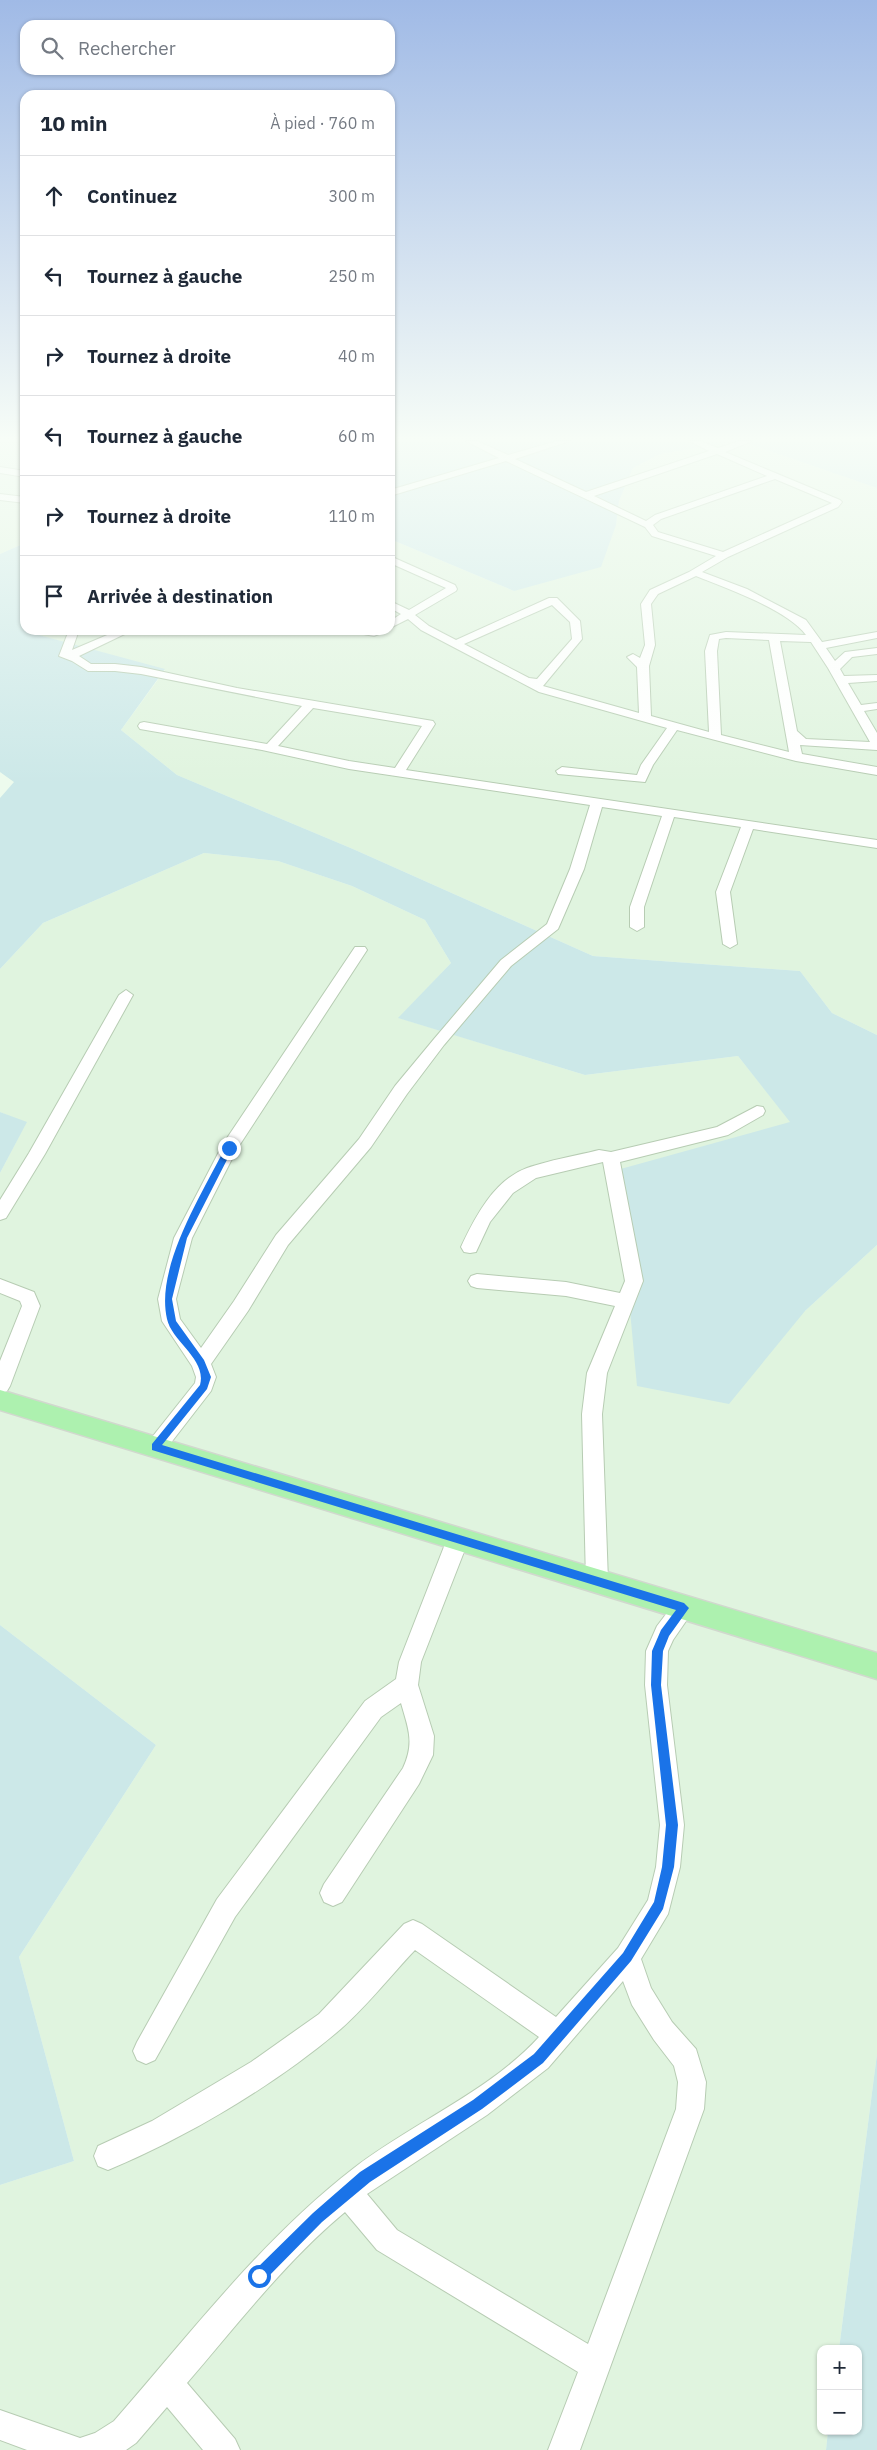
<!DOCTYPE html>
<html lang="fr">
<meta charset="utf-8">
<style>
body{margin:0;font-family:"IBM Plex Sans",sans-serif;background:#f2f2f3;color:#1f2937}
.controls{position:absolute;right:15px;bottom:15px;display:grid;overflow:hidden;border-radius:10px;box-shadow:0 1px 4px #0004}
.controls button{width:45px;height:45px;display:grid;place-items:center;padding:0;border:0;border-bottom:1px solid #e0e1e3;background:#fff;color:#1f2937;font:25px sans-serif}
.stop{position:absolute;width:15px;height:15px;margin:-11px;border:4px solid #1a73e8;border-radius:50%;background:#fff}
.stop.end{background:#1a73e8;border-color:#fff;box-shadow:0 1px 5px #0008}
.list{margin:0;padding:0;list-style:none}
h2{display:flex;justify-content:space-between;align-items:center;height:65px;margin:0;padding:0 20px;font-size:21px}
h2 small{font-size:16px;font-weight:400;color:#747a83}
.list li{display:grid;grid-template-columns:32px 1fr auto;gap:15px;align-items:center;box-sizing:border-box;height:80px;padding:0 20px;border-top:1px solid #e0e1e3}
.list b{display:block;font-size:19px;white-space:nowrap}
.list em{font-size:16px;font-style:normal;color:#747a83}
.icon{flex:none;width:28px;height:28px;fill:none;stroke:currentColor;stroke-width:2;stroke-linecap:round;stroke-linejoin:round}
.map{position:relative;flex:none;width:877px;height:2450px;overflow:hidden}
.search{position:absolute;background:#fff;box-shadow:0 1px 4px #0004;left:20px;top:20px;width:375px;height:55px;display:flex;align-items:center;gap:12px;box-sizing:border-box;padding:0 18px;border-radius:15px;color:#747a83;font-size:19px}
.panel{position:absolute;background:#fff;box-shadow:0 1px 4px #0004;left:20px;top:90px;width:375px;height:545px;border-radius:15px}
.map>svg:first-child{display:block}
.residential{fill:#e0f4df}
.green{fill:#cce8e8}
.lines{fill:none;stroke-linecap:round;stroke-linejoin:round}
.minor-casing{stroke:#b7ccb3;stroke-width:2}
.major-casing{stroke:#d1d8ce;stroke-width:3}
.minor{fill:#fff;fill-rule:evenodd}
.major{fill:#adf1af;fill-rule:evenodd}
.route{fill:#1a73e8}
</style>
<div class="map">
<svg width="877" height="2450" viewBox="0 0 877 2450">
<rect width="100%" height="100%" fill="#edfbed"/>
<path class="residential" d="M0,441H25V543L0,554Z
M741,441L877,488V1035L832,1013L800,971L593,956L353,849L177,775L121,730L165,670L38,635L43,630H390V539L514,591L616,525L619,501L633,468L660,454Z
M204,853L278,861L352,886L425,920L451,963L399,1018L585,1075L738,1056L791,1122L805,1311L877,1245V2054L839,2349H821V2431H828L826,2450H0V2185L74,2161L19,1957L156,1745L0,1625V1173L26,1123L0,1112V969L43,923Z"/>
<path class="green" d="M390,441H738L660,454L633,468L619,501L616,525L601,567L514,591L390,539Z
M741,441H877V488Z
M25,543V630H43L39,635L165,669L121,730L177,775L353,849L593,956L800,971L832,1013L877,1035V1245L805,1311L729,1404L637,1386L617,1170L790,1122L738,1056L585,1075L398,1018L451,963L425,920L352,886L278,861L204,853L43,923L0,969V798L14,782L0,772V554Z
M0,1112L27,1122L0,1173Z
M0,1625L156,1745L19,1957L74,2161L0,2185Z
M877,2054V2450H826L828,2431H858V2349H839Z"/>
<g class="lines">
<g class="minor-casing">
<path id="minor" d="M466,441H477L508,455L557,441H570L515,459L586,492L709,451L689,441H700L718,448L739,441H752L725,452L840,500L842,502L838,507L728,557L702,572L747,589L806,620L822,642L877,632V638L826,648L835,661L845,652L877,648V654L852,657L840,669L844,676L877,675V681L848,683L861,705L877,703V709L864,711L877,733V750L800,745L802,754L877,767V775L796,761L677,730L653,765L645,782L558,774L556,771L562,767L637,775L641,765L667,728L539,692L421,630L408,619L390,628V621L401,614L390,608V601L409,610L446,588L390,563V556L455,585L457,589L456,591L415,615L429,626L456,640L549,598H557L580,621L582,639L543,686L639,713L637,667L627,657L633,654L640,658L645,645L641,604L650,590L689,572L716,556L652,536L645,527L506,461L390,496V490L499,458ZM717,454L767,476L655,515L646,521L594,496ZM775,479L832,503L723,552L658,532L653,525L661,519ZM696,576C726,588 788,610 806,635L726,632L710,635L705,651L709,732L651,716L649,666L655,645L651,604L658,594ZM552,605L570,622L572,639L537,679L529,678L464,644ZM726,638L769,640L789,752L721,735L717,651L719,639ZM780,641L811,642L828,668L870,742L806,739L797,731Z
M0,467L25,471V477L0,473Z
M0,494L25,497V503L0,500Z
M69,630H79L72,650L119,630H133L79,656L91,664H115L141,667L237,688L433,721L435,724L406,770L877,840V848L753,829L730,892L737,944L730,948L723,944L716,892L741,827L674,817L644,907V927L637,931L630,927V907L662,816L602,807L584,869L558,929L511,966L444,1045L407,1094L371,1147L288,1245L248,1311L211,1364L216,1377L211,1391L163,1453L156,1455L149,1453L146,1447L149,1441L195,1383L196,1377L192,1366L162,1321L158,1299L174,1238L223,1144L355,947H365L367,950L237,1149L192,1238L176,1299L180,1319L201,1348L234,1301L276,1235L359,1139L395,1086L434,1039L501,960L547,924L570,869L590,805L349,769L262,750L140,729L138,726L140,723L144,722L267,744L302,706L141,674L115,671H88L72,661L59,656ZM313,708L422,726L395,768L349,761L278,746Z
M352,630H388L374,636L353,632Z
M126,990L133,995L45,1154L6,1218L0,1220V1200L29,1153L119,995Z
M757,1106L763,1107L765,1111L763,1115L728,1135L620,1162L643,1281L607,1373L602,1414L608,1581L605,1588L597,1591L589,1588L586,1581L582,1414L587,1373L615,1306L566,1296L477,1288L471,1286L468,1281L471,1276L477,1274L566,1282L620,1293L625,1281L603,1162L536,1178L513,1193L490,1222L476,1252L470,1253L464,1252L461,1247C475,1217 494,1180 527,1168C550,1160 575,1156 599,1150L611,1152L717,1127Z
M0,1279L34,1292L40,1306L10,1386L7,1391L0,1394V1361L22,1306L20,1301L0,1293Z
M458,1530L465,1533L469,1539L421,1662L418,1685L434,1736L433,1755L419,1784L342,1902L333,1906L324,1902L320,1893L324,1884L403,1768C415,1742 408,1728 401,1703L381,1717L235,1917L155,2060L146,2064L137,2060L133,2051L137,2042L217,1899L365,1701L396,1679L399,1662L447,1539L451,1533Z
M684,1598L692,1601L695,1608L673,1640L668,1651L667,1685L684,1825L680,1867L668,1914L641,1959L651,1988L672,2022L696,2049L706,2082L704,2109L580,2450H548L578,2372L377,2250L345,2212C285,2262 237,2325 187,2383L235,2439L240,2450H203L167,2407L136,2443L126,2450H27L0,2440V2410L80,2438L95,2433L114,2421C190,2334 262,2239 354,2168C412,2123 489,2092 539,2037L415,1950C391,1975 363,2011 336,2033C273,2086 184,2139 108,2170L98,2166L94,2156L98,2146L152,2121L251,2062L319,2014L404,1924L413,1920L422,1924L556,2017L618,1948L648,1900L656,1867L660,1825L645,1685L646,1651L657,1626L676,1601ZM623,1981L632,2005L654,2040L674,2066L678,2082L676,2109L588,2344L397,2230L367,2194L487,2115L548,2068Z"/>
</g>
<g class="major-casing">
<path id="major" d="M0,1390L877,1653V1679L0,1410Z"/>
</g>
<use href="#minor" class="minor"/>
<use href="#major" class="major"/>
</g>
<linearGradient id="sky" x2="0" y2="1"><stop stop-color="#a0bae6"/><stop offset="0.56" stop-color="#f7fdf7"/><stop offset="1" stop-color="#f7fdf7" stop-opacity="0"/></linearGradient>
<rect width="877" height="784" fill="url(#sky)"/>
<path class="route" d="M229,1145L233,1148L187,1238L172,1299L176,1321L204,1360L211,1377L207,1389L162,1445L684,1603L689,1608L669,1636L663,1651L661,1685L678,1825L674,1867L663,1909L631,1961L543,2063L482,2109L370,2182L322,2222L264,2281L259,2283L254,2281L252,2276L254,2271L313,2213L360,2172L473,2100L534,2054L623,1953L654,1902L662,1867L666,1825L651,1685L652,1651L661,1630L676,1610L152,1450V1444L200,1385C207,1359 172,1342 167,1319C155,1267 202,1194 225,1148Z"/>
</svg>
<div class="controls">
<button>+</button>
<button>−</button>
</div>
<div class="stop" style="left:259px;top:2276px"></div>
<div class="stop end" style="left:229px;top:1148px"></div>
<div class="search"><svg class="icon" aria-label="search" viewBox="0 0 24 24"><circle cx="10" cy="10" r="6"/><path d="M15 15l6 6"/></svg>Rechercher</div>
<section class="panel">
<h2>10 min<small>À pied · 760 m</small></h2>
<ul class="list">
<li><svg class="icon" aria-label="ahead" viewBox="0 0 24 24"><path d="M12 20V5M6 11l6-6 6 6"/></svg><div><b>Continuez</b></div><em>300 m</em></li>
<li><svg class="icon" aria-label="left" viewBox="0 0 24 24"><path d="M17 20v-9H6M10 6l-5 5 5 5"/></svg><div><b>Tournez à gauche</b></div><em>250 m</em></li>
<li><svg class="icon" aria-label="right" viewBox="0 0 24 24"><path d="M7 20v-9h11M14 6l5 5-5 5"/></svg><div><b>Tournez à droite</b></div><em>40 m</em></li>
<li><svg class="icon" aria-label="left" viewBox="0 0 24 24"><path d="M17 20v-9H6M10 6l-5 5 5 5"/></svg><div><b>Tournez à gauche</b></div><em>60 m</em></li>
<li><svg class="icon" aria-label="right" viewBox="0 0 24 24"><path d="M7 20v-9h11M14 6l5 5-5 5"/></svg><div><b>Tournez à droite</b></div><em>110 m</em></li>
<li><svg class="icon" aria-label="arrive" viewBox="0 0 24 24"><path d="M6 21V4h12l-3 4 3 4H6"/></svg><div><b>Arrivée à destination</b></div></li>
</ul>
</section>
</div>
